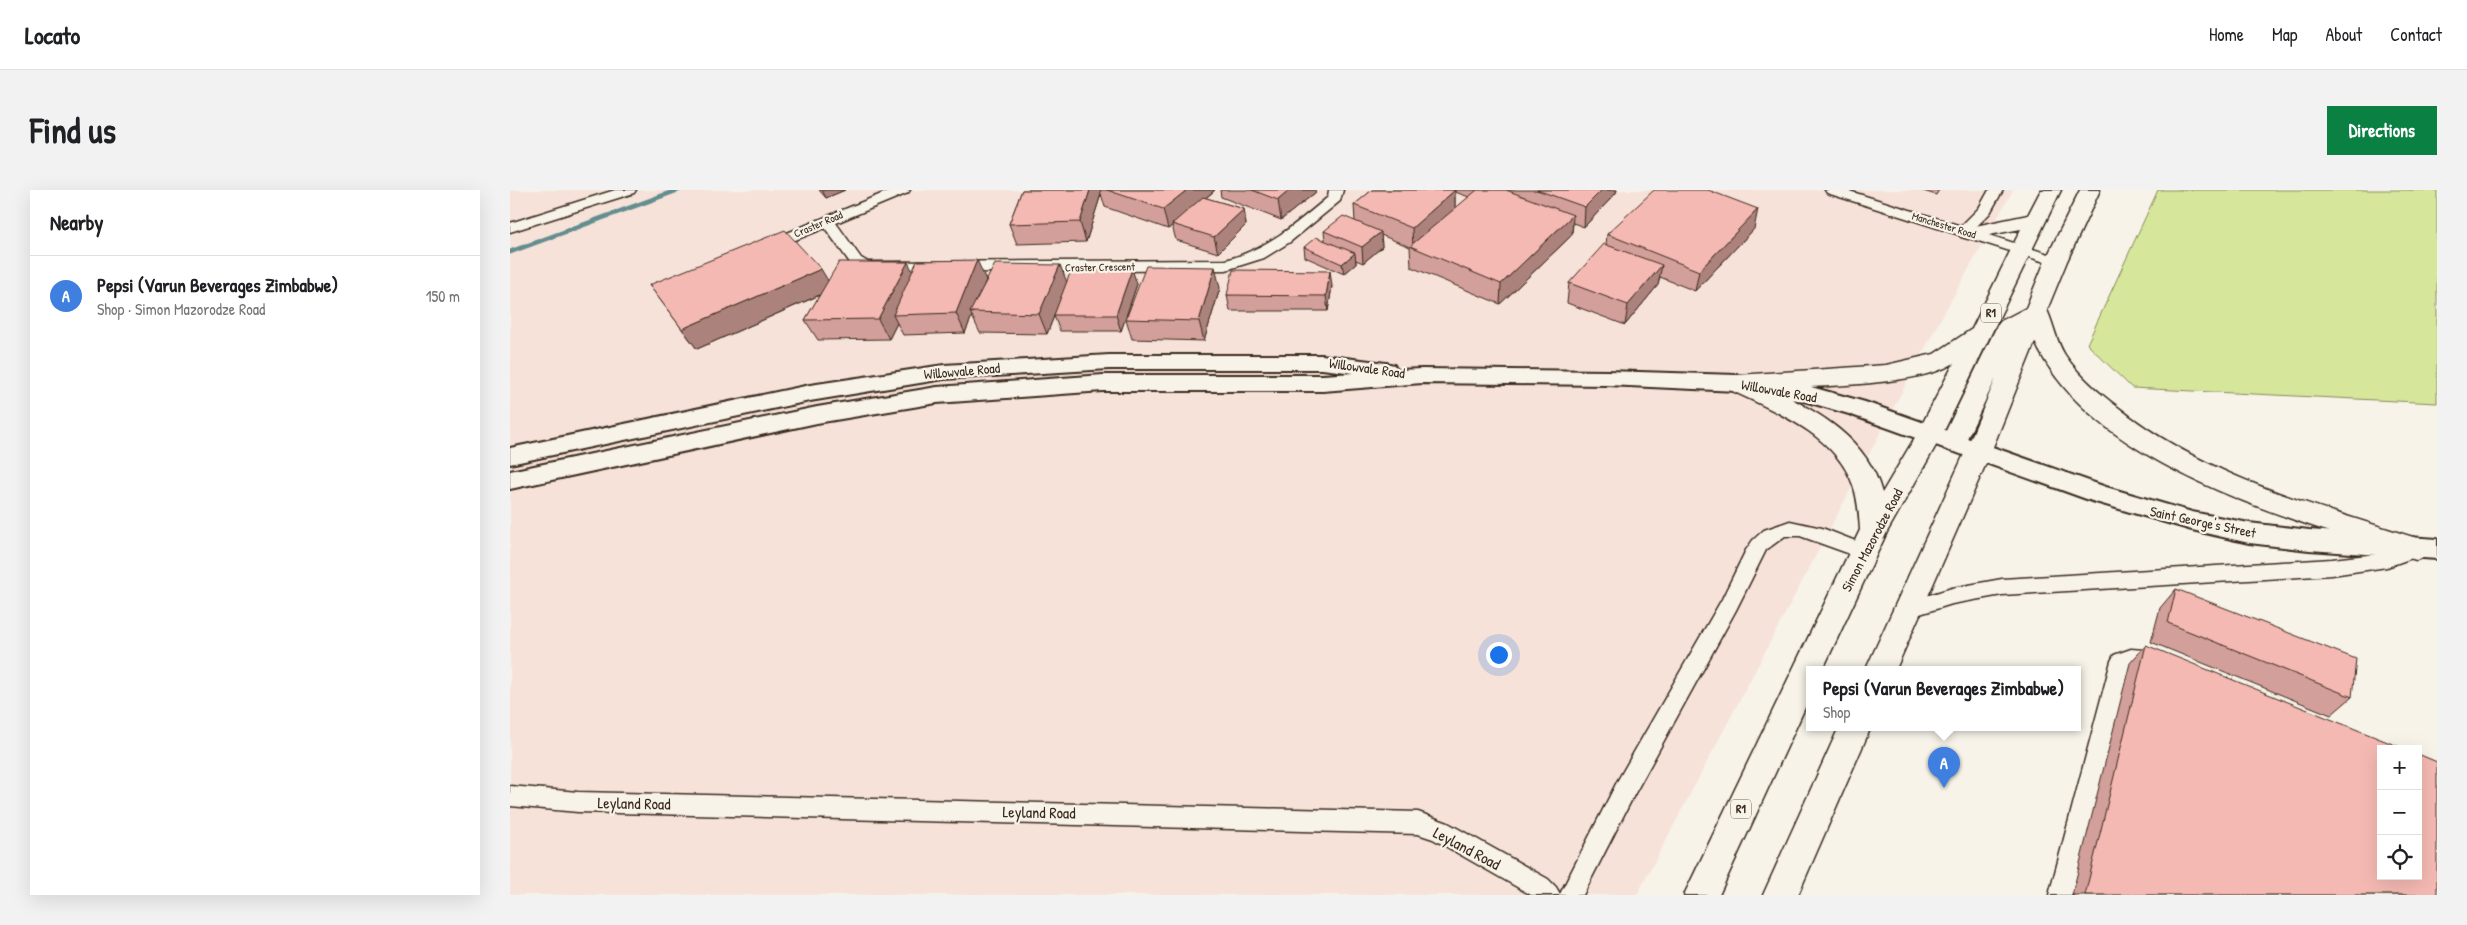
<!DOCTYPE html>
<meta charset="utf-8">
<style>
body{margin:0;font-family:"Patrick Hand",sans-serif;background:#f2f2f2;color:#202124}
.controls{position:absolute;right:15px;bottom:15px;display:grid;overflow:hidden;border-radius:0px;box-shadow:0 5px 20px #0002}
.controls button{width:45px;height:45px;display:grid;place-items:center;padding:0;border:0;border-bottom:1px solid #e0e0e0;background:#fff;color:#202124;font:25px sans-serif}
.you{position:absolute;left:988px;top:464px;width:18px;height:18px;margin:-12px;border:4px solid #fff;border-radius:50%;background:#1a73e8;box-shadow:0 0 0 8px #1a73e833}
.badge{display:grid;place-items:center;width:32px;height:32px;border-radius:50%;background:#0b8043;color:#fff;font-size:16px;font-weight:700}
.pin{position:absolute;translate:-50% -41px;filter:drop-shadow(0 1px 2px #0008)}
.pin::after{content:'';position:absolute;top:26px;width:18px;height:15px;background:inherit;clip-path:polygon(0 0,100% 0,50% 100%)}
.popup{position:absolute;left:1296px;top:476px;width:275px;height:65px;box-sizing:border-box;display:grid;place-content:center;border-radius:0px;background:#fff;filter:drop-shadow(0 1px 4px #0005);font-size:16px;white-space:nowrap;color:#757577}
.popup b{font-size:19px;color:#202124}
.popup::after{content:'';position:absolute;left:50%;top:100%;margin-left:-10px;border:10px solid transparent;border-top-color:#fff}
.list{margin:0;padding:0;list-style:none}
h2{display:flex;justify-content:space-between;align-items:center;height:65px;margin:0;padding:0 20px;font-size:21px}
h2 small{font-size:16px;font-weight:400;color:#757577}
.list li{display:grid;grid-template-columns:32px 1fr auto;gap:15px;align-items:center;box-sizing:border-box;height:80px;padding:0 20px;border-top:1px solid #e0e0e0}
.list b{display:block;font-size:19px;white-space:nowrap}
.list p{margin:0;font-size:16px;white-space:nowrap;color:#757577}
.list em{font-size:16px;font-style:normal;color:#757577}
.icon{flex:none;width:28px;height:28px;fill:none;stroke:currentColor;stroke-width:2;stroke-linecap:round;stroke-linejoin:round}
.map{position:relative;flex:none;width:1927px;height:705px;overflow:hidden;border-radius:0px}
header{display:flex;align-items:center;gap:30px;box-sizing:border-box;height:70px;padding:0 25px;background:#fff;border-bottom:1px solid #e0e0e0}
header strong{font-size:24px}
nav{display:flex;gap:28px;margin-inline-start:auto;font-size:18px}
.intro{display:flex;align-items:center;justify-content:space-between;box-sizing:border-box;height:120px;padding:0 30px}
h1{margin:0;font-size:35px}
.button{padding:12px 22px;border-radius:0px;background:#0b8043;color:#fff;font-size:18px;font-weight:700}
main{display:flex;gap:30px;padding:0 30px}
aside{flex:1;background:#fff;border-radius:0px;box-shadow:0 5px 20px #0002}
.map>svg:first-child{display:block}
.built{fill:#f6e2d8}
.green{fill:#d6e79b;stroke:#88885c}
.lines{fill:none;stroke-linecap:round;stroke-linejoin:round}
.stream{stroke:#648d8f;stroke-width:5}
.minor-casing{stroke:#3b2a1e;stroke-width:3}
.major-casing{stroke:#3b2a1e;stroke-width:4}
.highway-casing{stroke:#3b2a1e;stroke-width:3}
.minor{fill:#f7f3e8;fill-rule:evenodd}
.major{fill:#f7f3e8;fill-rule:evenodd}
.highway{fill:#f7f3e8;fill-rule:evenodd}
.wall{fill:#d39f9a;stroke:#3b2a1e;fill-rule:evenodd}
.shaded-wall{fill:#ac827d;stroke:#3b2a1e}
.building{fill:#f5b9b3;stroke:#3b2a1e}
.labels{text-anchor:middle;stroke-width:4.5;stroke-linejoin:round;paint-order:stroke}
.far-street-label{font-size:11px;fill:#3b2a1e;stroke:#f7f3e8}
.shield{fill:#f7f3e8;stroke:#73665b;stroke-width:1}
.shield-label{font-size:12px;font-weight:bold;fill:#3b2a1e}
.street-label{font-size:14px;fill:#3b2a1e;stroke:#f7f3e8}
.near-street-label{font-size:16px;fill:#3b2a1e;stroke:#f7f3e8}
</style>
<header>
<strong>Locato</strong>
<nav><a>Home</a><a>Map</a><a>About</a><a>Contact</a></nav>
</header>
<div class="intro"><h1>Find us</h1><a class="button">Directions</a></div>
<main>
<aside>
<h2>Nearby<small></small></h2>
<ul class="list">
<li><span class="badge" style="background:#3f7fe0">A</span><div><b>Pepsi (Varun Beverages Zimbabwe)</b><p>Shop · Simon Mazorodze Road</p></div><em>150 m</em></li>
</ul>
</aside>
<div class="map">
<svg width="1927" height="705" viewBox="0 0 1927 705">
<rect width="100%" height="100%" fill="#f7f3e8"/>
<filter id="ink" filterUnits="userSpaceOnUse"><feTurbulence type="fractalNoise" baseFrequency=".02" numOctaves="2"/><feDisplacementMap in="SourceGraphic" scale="10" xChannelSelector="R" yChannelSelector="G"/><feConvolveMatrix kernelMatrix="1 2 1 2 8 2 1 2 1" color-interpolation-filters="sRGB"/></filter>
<g filter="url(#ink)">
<path class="built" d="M0,0H1503L1425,139L1127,705H0Z"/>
<path class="green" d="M1648,0H1927V213L1622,198L1577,154Z"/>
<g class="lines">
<path class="stream" d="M0,62L168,0"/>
<g class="minor-casing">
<path id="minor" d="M105,0H126L124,3L0,42V33Z
M381,0H400L398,3L326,33L351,68L358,72L716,70C757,59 786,34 818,7L819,0H833L830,11L780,52L754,68L716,80L374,83L354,81L341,74L315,38L263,59H253L251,56L253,53Z
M1315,0H1336L1451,36L1469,18L1479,0H1493L1480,23L1463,40L1551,68L1553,71L1546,76L1541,74L1317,3Z
M1280,331L1312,338L1361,357L1363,362L1361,367L1354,369L1290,346H1275L1256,360L1226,420L1124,605L1073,705H1021L923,649L908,644L68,622L0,616V596L68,602L908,622L938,633L1038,689L1046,697L1050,704L1108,590L1212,409L1236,360L1243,350L1254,340Z
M1906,352L1913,354L1915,359L1913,364L1877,377L1822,385L1492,405L1442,414L1397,428L1390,426L1387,420L1390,414L1442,398L1492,389L1822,369L1876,363Z
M1621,459L1634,460L1655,468L1658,474L1655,480C1643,484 1633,475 1620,476L1563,705H1539L1601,471L1604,465Z"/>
</g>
<g class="major-casing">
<path id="major" d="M599,165H812L876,173L884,175L887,180L912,179L1097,181L1227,185L1294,195L1355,212L1596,297L1682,322L1739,333L1799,340L1927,349V369L1799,360L1739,353L1682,340L1582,311L1339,224L1294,211L1227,201L1097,195L912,193L813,201H593L427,213L307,233L0,299V281L307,217L427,197L593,185H813L844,183L812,179H599L434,189L300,211L0,274V258L300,195L434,175Z"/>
</g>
<g class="highway-casing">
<path id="highway" d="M1531,0H1551L1432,245L1377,342L1313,479H1300V507L1209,705H1174L1350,340C1349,325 1348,309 1343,295C1324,243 1264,221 1218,199L1215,193L1218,187L1227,185L1376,175L1424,164L1462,139L1511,39L1458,49L1451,47L1447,43L1451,39L1518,25ZM1444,173L1407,244L1372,303C1358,249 1308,221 1261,199C1303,196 1411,196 1444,173Z
M1570,0H1590L1557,71L1537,120C1544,135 1546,151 1555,165C1569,186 1589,203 1609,218C1698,289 1810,317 1916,351L1920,359L1916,367L1906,370L1896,367C1777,327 1582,276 1525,152L1481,262L1386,479H1356L1455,262L1486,188L1452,259L1443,262L1434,259L1430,253L1487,136L1491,131L1516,118L1535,71Z
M1329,537H1361L1288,705H1253Z"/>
</g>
<use href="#minor" class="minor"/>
<use href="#major" class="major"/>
<use href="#highway" class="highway"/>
</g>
<path class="wall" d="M309,0H335L316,8Z
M512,0H705L696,8L734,19L736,35L708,63L666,50L662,36L658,39L595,17L591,4L576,52L507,54L499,34Z
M710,0H805L806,2L771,30L711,7Z
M862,0H1107L1106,3L1074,37L1063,33L1062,45L990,114L901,77L900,57L871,45L872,57L853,73L846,70V74L834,84L795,67L794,57L815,50L814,41L845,31L844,15ZM945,2L959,7L945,19Z
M1410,0H1429L1426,5Z
M1244,39L1185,101L1150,87L1148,95L1115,135L1057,113L1059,93L1096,55L1097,44Z
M403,81L476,90L473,96L557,92L627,94L611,141H550L544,126L537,144L470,143L462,126L455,143L393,145L387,133L379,149L308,150L295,130L310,105L187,159L139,95L318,91Z
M822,96L818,121H720L717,105Z
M710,98L694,151L622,149L616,129Z
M1666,399L1842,507L1821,525L1641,452L1650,418Z
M1636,455L1927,705H1562L1620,473Z"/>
<path class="shaded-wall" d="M312,0H335L316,8Z
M580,0H590L591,4L576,52L570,32Z
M677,0H705L663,35L662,34V36L658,39L653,19Z
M780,0H805L806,2L771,30L768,10Z
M945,0V20L903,58L902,38Z
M1092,0H1107L1106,3L1074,37L1075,17Z
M734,19L736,35L708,63L704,47Z
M1248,19L1244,39L1185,101L1189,81Z
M1063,25L1062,45L990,114L991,94Z
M871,42L872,57L853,73L852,57Z
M845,63L846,74L834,84L832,74Z
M467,70L476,90L463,123L460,122L462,126L455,143L446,123Z
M398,72L408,92L383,125L387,133L379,149L368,129Z
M550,75L558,95L544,125V126L537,144L529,124Z
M1152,75L1148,95L1115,135L1118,115Z
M705,77L710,98L694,151L689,131Z
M311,79L323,99L187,159L172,139Z
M622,79L627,94L611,141L606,125Z
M820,81L822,96L818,121L816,106Z"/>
<path class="building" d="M512,0H580L570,32L499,34Z
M597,0H677L653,19Z
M742,0H780L768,10Z
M862,0H945L902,38L844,15Z
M967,0H996L1063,25L991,94L900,56Z
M1027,0H1092L1075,17Z
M1144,0H1198L1248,19L1189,81L1097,44Z
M693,7L734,19L704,47L662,34Z
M833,26L871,42L852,57L814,41Z
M275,40L311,79L172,139L139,95Z
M806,47L845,63L832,74L794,57Z
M1094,54L1152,75L1118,115L1059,93Z
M467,70L446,123L383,125L407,71Z
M329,72H398L368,129L295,130Z
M485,74L550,75L529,124L460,122Z
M636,76L705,77L689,131L616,129Z
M562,78L622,79L606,125H544Z
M723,80L820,81L816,106L717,105Z
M1666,399L1846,469L1842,507L1658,433Z
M1636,455L1895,559H1871V686H1908V564L1927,572V705H1575Z"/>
</g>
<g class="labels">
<g class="far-street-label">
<text transform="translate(308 34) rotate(-23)" y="4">Craster Road</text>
<text transform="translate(1434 35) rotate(17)" y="4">Manchester Road</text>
<text transform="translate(590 77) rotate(-1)" y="4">Craster Crescent</text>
</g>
<g class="shield">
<rect x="1471" y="113.5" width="20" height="19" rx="4"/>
<rect x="1221" y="609.5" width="20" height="19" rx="4"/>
</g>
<g class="shield-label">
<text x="1481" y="127">R1</text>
<text x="1231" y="623">R1</text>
</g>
<g class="street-label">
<text transform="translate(857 178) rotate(8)" y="5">Willowvale Road</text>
<text transform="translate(452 181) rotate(-5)" y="5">Willowvale Road</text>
<text transform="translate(1269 201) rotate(10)" y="5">Willowvale Road</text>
<text transform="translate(1693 332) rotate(12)" y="5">Saint George's Street</text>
<text transform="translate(1362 350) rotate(-62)" y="5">Simon Mazorodze Road</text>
</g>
<g class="near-street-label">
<text transform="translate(124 613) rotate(1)" y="6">Leyland Road</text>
<text transform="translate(529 622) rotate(1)" y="6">Leyland Road</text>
<text transform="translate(957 658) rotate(28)" y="6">Leyland Road</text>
</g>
</g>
</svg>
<div class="controls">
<button>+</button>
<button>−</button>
<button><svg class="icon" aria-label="locate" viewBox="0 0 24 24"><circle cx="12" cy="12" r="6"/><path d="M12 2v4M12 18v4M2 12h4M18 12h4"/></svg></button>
</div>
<div class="you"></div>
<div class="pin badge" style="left:1434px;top:598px;background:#3f7fe0">A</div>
<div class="popup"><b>Pepsi (Varun Beverages Zimbabwe)</b>Shop</div>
</div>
</main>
